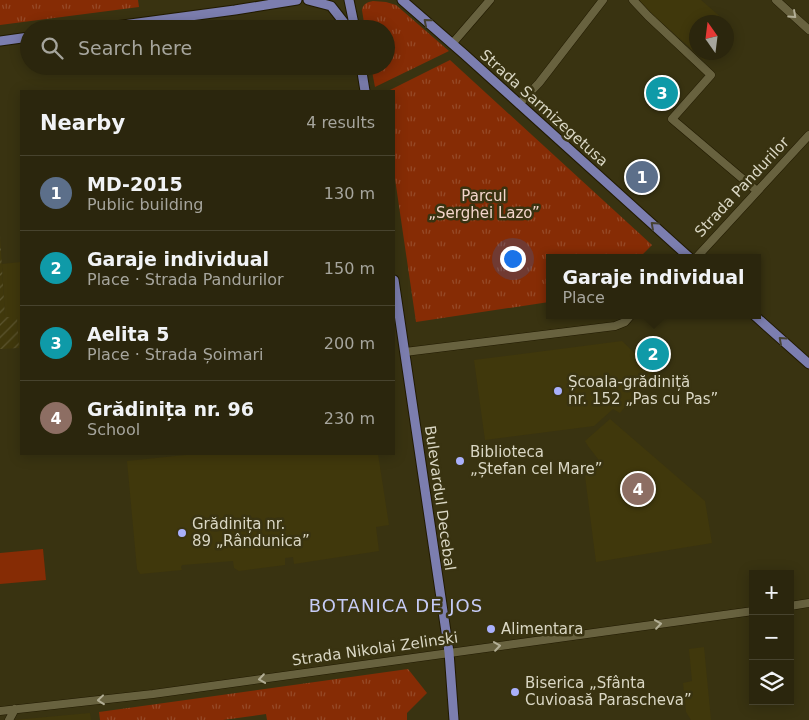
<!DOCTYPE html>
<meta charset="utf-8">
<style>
body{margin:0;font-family:"DejaVu Sans",sans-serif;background:#332e16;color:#f1f3f6}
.controls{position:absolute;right:15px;bottom:15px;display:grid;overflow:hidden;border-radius:0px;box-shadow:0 2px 12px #0003}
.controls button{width:45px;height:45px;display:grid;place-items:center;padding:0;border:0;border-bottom:1px solid #47432e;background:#2b260d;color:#f1f3f6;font:25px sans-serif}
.compass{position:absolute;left:689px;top:15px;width:45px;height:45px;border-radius:50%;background:#2b260d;box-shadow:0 2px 12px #0003;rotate:346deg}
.you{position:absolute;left:512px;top:258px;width:18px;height:18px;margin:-12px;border:4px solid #fff;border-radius:50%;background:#1a73e8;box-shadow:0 0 0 8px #1a73e833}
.badge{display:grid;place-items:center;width:32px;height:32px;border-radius:50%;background:#bca0f2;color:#fff;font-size:16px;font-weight:700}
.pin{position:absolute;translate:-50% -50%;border:2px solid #fff;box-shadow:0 1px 5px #0006}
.popup{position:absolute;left:546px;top:254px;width:215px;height:65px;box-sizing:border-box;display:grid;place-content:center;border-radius:0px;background:#2b260d;filter:drop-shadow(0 1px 4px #0005);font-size:16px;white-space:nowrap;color:#a6a59d}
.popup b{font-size:19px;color:#f1f3f6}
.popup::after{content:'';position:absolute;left:50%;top:100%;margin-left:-10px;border:10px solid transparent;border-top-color:#2b260d}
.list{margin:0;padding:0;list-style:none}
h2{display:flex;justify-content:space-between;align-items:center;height:65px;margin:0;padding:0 20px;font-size:21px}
h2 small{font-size:16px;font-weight:400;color:#a6a59d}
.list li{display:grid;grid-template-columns:32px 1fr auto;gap:15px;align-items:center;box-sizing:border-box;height:75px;padding:0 20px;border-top:1px solid #47432e}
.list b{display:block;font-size:19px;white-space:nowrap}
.list p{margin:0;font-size:16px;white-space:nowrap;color:#a6a59d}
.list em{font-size:16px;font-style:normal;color:#a6a59d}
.icon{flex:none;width:28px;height:28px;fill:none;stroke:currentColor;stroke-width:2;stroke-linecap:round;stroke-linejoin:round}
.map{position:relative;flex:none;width:809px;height:720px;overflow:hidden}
.search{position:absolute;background:#2b260d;box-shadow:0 2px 12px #0003;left:20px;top:20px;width:375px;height:55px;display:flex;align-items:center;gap:12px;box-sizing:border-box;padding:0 18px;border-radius:28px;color:#a6a59d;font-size:19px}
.panel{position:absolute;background:#2b260d;box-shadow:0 2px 12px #0003;left:20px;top:90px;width:375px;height:365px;border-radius:0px}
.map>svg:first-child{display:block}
.built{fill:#40380c}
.industrial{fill:url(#industrial-furrows)}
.park{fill:url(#park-tufts)}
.pitch{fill:#862c05}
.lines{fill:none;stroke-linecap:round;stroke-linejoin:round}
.minor-casing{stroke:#211a00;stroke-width:9}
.major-casing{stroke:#211a00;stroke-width:11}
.minor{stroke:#68623f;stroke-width:8}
.major{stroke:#7c7eaf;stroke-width:9}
.oneway{stroke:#b2ae95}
.oneway2{stroke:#464231}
.poi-dot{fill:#a9b0fc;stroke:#393311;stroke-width:2}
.labels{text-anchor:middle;stroke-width:5;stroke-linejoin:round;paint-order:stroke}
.street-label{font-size:15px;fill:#dad7c4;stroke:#393311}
.park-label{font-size:15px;fill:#f3d5cb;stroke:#393311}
.poi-label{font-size:15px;fill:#dad7c4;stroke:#393311;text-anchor:start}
.quarter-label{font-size:18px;letter-spacing:1px;fill:#c6cbf6;stroke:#393311}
</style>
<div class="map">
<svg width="809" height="720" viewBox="0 0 809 720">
<defs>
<pattern id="industrial-furrows" width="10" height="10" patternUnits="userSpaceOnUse" patternTransform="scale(1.25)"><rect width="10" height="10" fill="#40380c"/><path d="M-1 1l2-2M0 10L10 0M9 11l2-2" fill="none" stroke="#5b542e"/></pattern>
<pattern id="park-tufts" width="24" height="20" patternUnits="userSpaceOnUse" patternTransform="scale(1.25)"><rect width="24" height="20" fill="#862c05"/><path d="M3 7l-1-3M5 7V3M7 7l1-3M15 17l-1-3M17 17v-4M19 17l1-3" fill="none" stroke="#964a28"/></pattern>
</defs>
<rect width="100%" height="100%" fill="#393311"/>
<path class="built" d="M636,0H701L733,28L727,35L726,22H696V52L711,53L704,60Z
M21,262V348L19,345L17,317H5L2,264Z
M622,341L654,372L620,413L613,409L594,426L485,440L474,360Z
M610,419L705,501L712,543L596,562L585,476L591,469L598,463V459L588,446L585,441Z
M195,454H378L389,525L376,527L379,551L294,564L293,557L285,558V565L239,571L234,568L233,561L182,565L181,567L182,570L140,574L137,569L127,461Z
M704,647L711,720H691L686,712L683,683L692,681L689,649Z
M90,713L91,720H14Z"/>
<path class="industrial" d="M0,236L5,317H17L19,348L0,349Z"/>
<path class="park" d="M0,0H138L139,7L0,25Z
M373,1L386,2L396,5L449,51L375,87L371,66H386V29H365L362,10C363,4 367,2 373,1Z
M450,60L652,245L639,258H549V302L416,322L394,172V91H388Z
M408,669L427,693L407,713V720H267L266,714L223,720H100L99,712Z"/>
<path class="pitch" d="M43,549L46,580L0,584V553Z"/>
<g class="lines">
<g class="minor-casing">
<path id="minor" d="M633,0L648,16L711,75L672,119L757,191
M776,0L809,30
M452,44L490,0
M519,104L539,83L603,0
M696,258L809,135
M405,352L615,326L625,322L631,315
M790,606L809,603
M0,711L153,694L753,611
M9,720L15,709"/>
</g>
<g class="major-casing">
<path id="major" d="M308,0L331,6L349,29
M349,0L355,29
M402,0L464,54L690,258
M93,29L235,10L297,0
M0,41L29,37
M361,66L365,91
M394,280L449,652L454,720
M754,315L809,364"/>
</g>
<use href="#minor" class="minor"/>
<use href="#major" class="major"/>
</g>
<defs><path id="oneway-chevron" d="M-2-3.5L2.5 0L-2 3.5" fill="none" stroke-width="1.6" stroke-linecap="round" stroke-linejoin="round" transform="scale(1.25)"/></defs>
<g class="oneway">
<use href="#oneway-chevron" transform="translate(793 15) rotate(42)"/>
<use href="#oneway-chevron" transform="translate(658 624) rotate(-8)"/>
<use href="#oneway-chevron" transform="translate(497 646) rotate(-8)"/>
<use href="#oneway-chevron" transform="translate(262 679) rotate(172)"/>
<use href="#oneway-chevron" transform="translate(101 700) rotate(174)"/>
</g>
<g class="oneway2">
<use href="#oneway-chevron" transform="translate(427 22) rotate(-139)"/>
<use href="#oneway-chevron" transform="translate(654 225) rotate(-138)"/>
<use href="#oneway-chevron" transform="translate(782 340) rotate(-138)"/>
</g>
<g class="poi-dot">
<circle cx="558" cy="391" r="5"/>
<circle cx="460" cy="461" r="5"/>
<circle cx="182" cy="533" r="5"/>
<circle cx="491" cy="629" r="5"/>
<circle cx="515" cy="692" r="5"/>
</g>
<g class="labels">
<g class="street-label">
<text transform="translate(544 108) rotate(42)" y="5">Strada Sarmizegetusa</text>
<text transform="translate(742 187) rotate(-47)" y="5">Strada Pandurilor</text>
<text transform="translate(440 498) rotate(82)" y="5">Bulevardul Decebal</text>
<text transform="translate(375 649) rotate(-8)" y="5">Strada Nikolai Zelinski</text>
</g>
<g class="park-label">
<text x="484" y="201">Parcul<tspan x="484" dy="17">„Serghei Lazo”</tspan></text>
</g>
<g class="poi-label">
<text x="568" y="387">Școala-grădiniță<tspan x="568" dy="17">nr. 152 „Pas cu Pas”</tspan></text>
<text x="470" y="457">Biblioteca<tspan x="470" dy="17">„Ștefan cel Mare”</tspan></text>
<text x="192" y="529">Grădinița nr.<tspan x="192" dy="17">89 „Rândunica”</tspan></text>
<text x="501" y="634">Alimentara</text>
<text x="525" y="688">Biserica „Sfânta<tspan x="525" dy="17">Cuvioasă Parascheva”</tspan></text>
</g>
<g class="quarter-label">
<text x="396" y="612">BOTANICA DE JOS</text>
</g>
</g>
</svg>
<div class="controls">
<button>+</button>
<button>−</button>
<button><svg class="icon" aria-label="layers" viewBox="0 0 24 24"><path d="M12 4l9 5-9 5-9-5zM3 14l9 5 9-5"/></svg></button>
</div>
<svg class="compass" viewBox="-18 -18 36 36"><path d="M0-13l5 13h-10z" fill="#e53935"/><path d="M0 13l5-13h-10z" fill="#a6a59d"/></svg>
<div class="you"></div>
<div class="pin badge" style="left:642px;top:177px;background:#5c6f8a">1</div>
<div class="pin badge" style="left:653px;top:354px;background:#0f9aa8">2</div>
<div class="popup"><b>Garaje individual</b>Place</div>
<div class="pin badge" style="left:662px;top:93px;background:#0f9aa8">3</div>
<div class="pin badge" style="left:638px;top:489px;background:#8d6e63">4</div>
<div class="search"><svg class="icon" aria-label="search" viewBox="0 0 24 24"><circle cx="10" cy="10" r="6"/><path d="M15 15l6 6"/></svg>Search here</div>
<section class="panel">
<h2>Nearby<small>4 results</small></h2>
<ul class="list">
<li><span class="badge" style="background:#5c6f8a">1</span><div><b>MD-2015</b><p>Public building</p></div><em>130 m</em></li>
<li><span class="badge" style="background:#0f9aa8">2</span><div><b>Garaje individual</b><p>Place · Strada Pandurilor</p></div><em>150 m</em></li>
<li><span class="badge" style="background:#0f9aa8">3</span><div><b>Aelita 5</b><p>Place · Strada Șoimari</p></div><em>200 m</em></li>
<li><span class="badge" style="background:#8d6e63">4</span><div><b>Grădinița nr. 96</b><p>School</p></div><em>230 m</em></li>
</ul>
</section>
</div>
